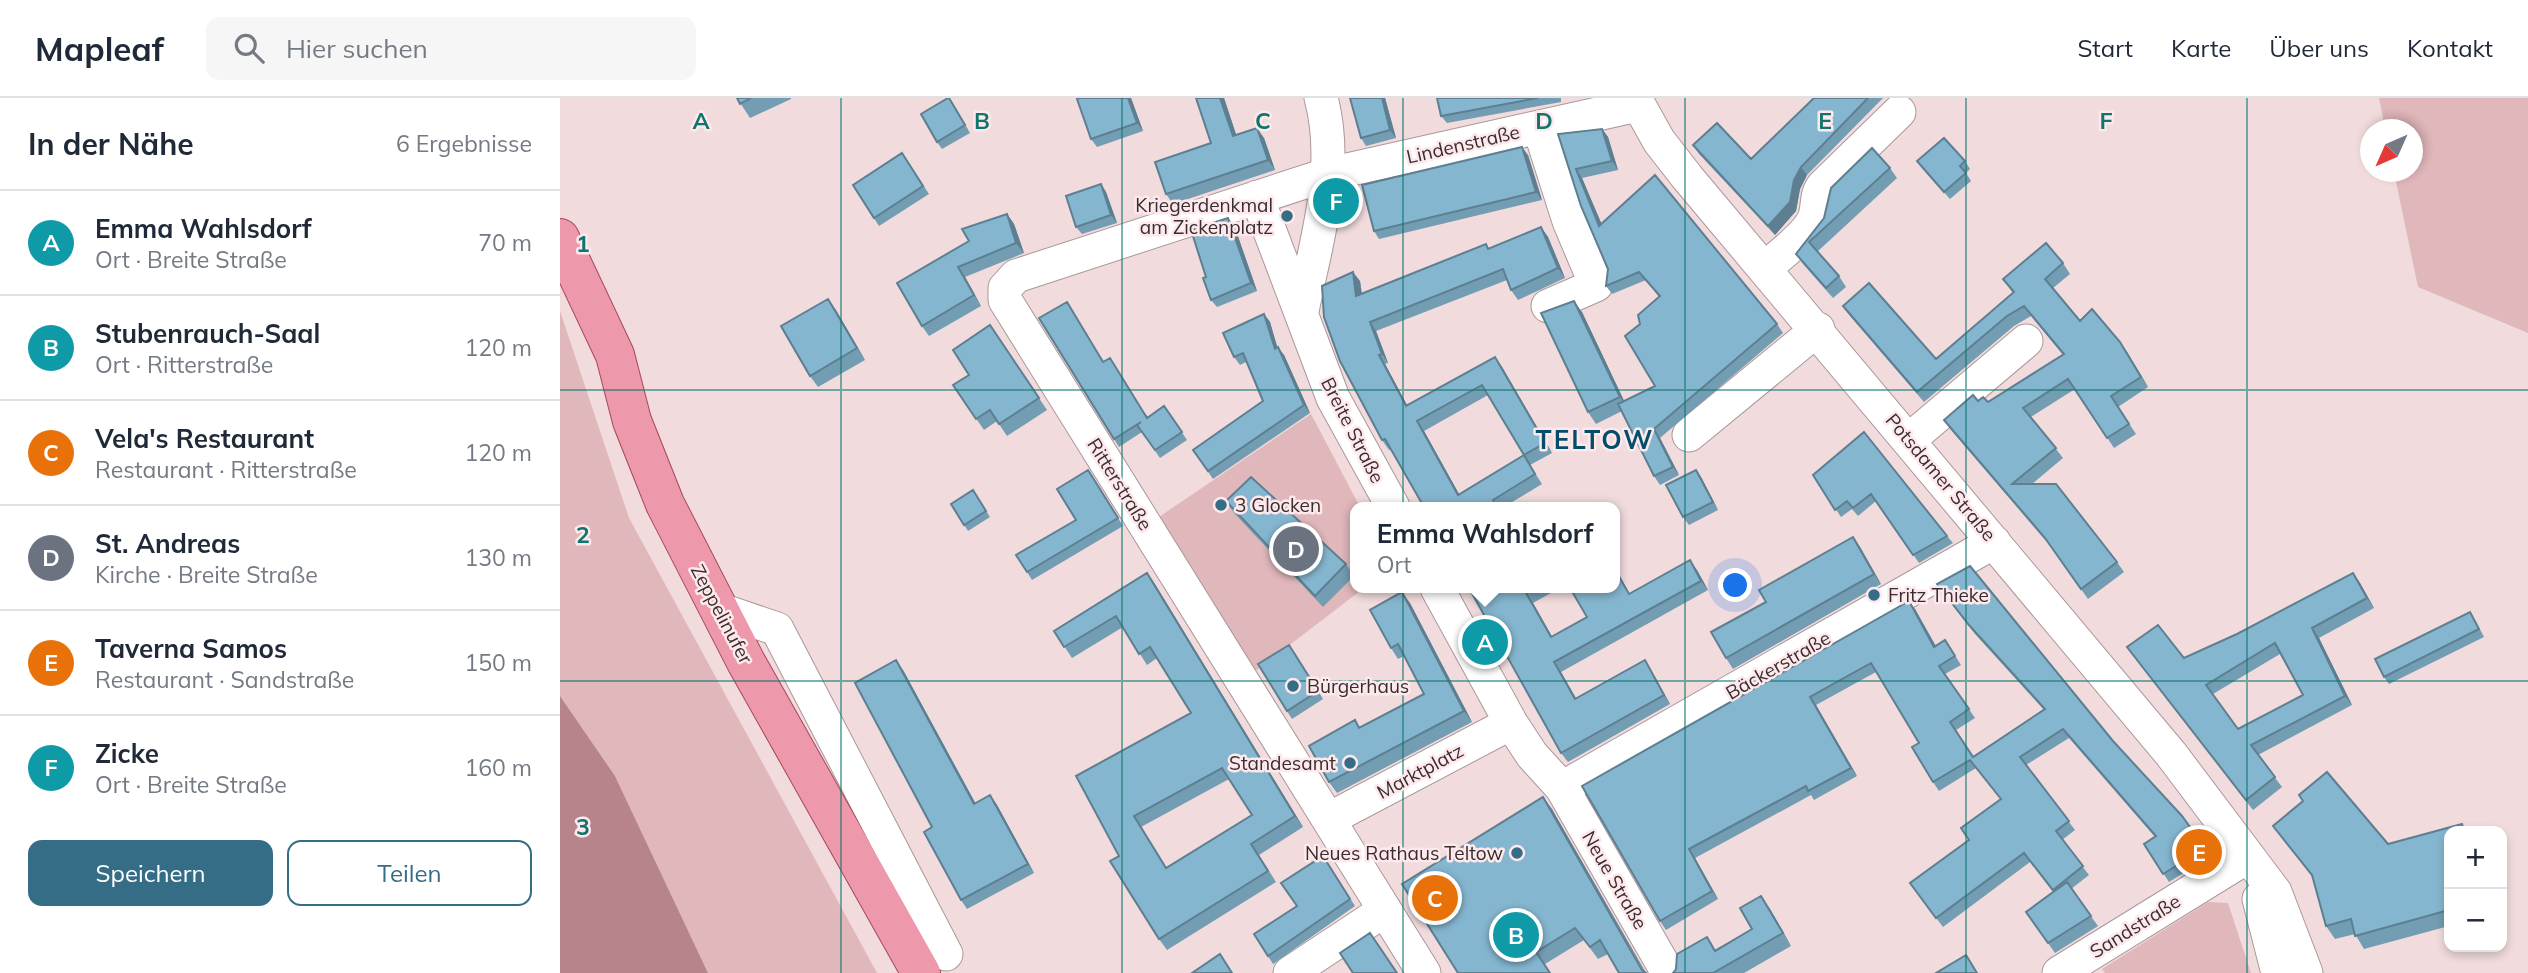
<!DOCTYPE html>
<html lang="de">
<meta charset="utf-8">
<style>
body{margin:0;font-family:Mulish,sans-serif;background:#f6f6f7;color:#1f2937}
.controls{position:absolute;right:21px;bottom:21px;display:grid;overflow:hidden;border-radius:14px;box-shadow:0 4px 10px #0003}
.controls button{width:63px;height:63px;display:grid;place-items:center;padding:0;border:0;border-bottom:2px solid #e0e1e3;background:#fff;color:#1f2937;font:35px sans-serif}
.compass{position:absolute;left:1800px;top:21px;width:63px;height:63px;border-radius:50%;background:#fff;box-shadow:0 4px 10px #0003;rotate:225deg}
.you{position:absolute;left:1176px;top:488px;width:24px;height:24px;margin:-18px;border:5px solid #fff;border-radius:50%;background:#1a73e8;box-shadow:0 0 0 10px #1a73e833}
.badge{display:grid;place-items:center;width:46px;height:46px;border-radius:50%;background:#356d87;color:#fff;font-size:23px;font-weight:700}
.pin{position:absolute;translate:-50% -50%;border:4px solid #fff;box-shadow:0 2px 7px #0006}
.popup{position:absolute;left:790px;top:404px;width:270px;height:91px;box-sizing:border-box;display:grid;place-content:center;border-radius:14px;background:#fff;filter:drop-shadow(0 2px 5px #0005);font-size:23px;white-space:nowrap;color:#747a83}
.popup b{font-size:26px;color:#1f2937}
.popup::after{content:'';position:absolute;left:50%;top:100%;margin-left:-14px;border:14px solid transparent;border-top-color:#fff}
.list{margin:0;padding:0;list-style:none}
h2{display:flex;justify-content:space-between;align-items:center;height:91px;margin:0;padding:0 28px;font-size:30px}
h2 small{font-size:23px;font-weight:400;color:#747a83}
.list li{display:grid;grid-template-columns:46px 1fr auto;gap:21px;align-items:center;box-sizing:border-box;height:105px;padding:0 28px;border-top:2px solid #e0e1e3}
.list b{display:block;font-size:26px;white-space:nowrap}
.list p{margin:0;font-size:23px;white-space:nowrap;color:#747a83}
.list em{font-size:23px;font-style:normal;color:#747a83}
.actions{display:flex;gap:14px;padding:21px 28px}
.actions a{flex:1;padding:16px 0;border:2px solid #356d87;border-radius:14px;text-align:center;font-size:24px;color:#356d87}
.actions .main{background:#356d87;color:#fff}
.icon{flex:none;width:38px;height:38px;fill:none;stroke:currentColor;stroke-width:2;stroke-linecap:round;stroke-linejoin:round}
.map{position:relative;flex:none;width:1968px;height:875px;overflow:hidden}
header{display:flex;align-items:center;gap:42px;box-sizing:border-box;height:98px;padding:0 35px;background:#fff;border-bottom:2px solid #e0e1e3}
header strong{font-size:33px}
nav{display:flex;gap:38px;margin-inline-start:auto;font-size:24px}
.search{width:490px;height:63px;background:#f6f6f7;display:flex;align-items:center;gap:18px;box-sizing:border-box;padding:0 24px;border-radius:14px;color:#747a83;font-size:26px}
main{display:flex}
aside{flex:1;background:#fff}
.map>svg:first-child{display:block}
.green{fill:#e0b7bb}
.water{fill:#b6848a}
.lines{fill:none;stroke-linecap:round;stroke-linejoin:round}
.minor-casing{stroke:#ab9799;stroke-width:35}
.major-casing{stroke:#a6475b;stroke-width:40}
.minor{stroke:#fff;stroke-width:33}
.major{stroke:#ee98ab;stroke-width:38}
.wall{fill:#729db2;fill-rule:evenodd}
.shaded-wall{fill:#5d7f91}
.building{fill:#85b6cf;stroke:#5d7f91;stroke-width:2;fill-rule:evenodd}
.grid{fill:none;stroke:#0f766e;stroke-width:2;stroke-opacity:0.55}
.poi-dot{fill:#356d87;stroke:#fee8eb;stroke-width:2.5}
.labels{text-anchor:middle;stroke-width:5;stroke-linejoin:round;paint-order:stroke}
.street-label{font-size:19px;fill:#362e2f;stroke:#fee8eb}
.poi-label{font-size:19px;fill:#362e2f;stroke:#fee8eb;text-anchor:end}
.district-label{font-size:26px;font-weight:bold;letter-spacing:2px;fill:#004e6a;stroke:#fee8eb}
.grid-label{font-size:23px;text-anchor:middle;font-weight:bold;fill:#0f766e;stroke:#fee8eb;stroke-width:5;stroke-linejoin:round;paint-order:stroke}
</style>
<header>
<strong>Mapleaf</strong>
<div class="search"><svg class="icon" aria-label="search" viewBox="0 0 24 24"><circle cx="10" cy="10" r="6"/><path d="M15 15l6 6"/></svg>Hier suchen</div>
<nav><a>Start</a><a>Karte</a><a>Über uns</a><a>Kontakt</a></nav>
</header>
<main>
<aside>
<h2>In der Nähe<small>6 Ergebnisse</small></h2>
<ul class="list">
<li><span class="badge" style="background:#0f9aa8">A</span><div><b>Emma Wahlsdorf</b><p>Ort · Breite Straße</p></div><em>70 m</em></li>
<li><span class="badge" style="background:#0f9aa8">B</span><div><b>Stubenrauch-Saal</b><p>Ort · Ritterstraße</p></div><em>120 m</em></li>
<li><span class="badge" style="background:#e8710a">C</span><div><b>Vela's Restaurant</b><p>Restaurant · Ritterstraße</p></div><em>120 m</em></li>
<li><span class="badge" style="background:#6b7280">D</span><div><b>St. Andreas</b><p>Kirche · Breite Straße</p></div><em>130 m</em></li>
<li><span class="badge" style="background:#e8710a">E</span><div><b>Taverna Samos</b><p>Restaurant · Sandstraße</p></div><em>150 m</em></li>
<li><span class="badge" style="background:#0f9aa8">F</span><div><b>Zicke</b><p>Ort · Breite Straße</p></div><em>160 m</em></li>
</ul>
<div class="actions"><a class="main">Speichern</a><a>Teilen</a></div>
</aside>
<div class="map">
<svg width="1968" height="875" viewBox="0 0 1968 875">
<rect width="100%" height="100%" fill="#f1dbdd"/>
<path class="green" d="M1819,0H1968V235L1858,189L1834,74H1853V32L1825,31Z
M0,213L69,420L317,875H148L55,678L0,598Z
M751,316L800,409H796V490H804L689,578L593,423Z
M1648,804L1668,805L1691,875H1545L1542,871Z"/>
<path class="water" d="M0,598L55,678L148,875H0Z"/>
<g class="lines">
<g class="minor-casing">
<path id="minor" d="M1075,0L1099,43L1127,79L1611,656L1715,794L1746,875
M979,29L1009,123L1036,187L988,208
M697,99L773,300L833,409
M1206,170C1220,156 1246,139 1254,121C1259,109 1255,98 1263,88L1339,14
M742,213C756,144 780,70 761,0
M1129,337L1258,231
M1350,341L1466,243
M877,490L951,625L972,657L1002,690L1108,875
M158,511L217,531L386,856
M1002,690L1434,444
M769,721L951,625
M1699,801L1718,875
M730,875L825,812
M864,875L445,202V190L456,178L769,76L1078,7
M1499,875L1687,759"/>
</g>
<g class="major-casing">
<path id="major" d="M0,140L55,257L72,323L105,406L186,564L361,875"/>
</g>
<use href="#minor" class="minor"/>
<use href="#major" class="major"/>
</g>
<path class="wall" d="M177,0H231V1L190,20Z
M520,0H571L583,33L537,49L531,41Z
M664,0L676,37L704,40L715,72L613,106L606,96L651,45Z
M790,0H825L836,40L806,48L801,40Z
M877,0H1001V4L887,25L881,18Z
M1254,0H1323L1247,77L1240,91L1236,113L1215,137L1139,56L1133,47L1191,61Z
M394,7L410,35L382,51L377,44Z
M1042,31L1048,39L1058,72L1022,80L1041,126L1217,226L1223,235L1100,340L1119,377L1100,387L1094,378L1062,313L1036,326L1028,314L1022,214L1064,303L1095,288L1080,226L1099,199L1086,182L1052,196L1046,188L1048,171L998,36Z
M342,55L369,96L319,128L293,87Z
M968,57L982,102L819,141L814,133Z
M1357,63H1405L1410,71L1406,75L1411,83L1390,101L1363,71Z
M1330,70L1337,80L1257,154L1279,178L1286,189L1273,200L1243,166L1236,156Z
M541,86L546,94L557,125L522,136L516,129Z
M447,116L454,126L464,155L405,179L421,208L369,238L362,228L409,143Z
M674,127L697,193L657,209L651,202L646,179Z
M981,129L988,139L1005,180L958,202L951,192L947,182L816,233L828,265L825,266L847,308L935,259L942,269L992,355L970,367L982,386L944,409H864L831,351L829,352L822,342L762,188L800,183L802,196L929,150ZM928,297L964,357L899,396L864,333Z
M1503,165L1510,176L1493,190L1520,223L1567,254L1588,289L1558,309L1576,336L1554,350L1515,291L1471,319L1503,360L1472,386L1557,464L1564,474L1528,501L1492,450L1391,332L1384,322L1418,303L1428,304L1503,257L1471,218L1454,228L1364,304L1290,218L1283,208L1376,261L1453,195L1443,181Z
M268,201L305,262L258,289L250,278Z
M507,204L544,264L588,319L604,308L627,342L600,360L582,334L559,349L554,341Z
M704,216L710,224L717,250L724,257L750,315L653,381L633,352L703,303L686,264L680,267L674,259Z
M430,227L487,312L447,338L437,323L424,332L393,287L409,277Z
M1304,334L1387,438L1393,445L1359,465L1316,403L1298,418L1292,411L1281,419L1253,377Z
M1141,379L1158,412L1129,427L1123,419Z
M533,380L563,428L472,482L467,474L516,422Z
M413,392L430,419L408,433L391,406Z
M666,403L786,466L794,478L763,509L674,415Z
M1293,439L1300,449L1321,486L1173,571L1166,560Z
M1137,472L1148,492L1001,574L1016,600L1085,562L1091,572L1110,606L1008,664L1001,655L909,490H1000L973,505L992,539L1070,496Z
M587,475L743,729L699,757L716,784L607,852L599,841L559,758L516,678L631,615L597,560L587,567L563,529L512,560L494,533ZM669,681L692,717L606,770L581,729Z
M1793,475L1800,485L1814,510L1759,540L1792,607L1698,657L1722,689L1693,712L1567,549L1624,560L1677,536ZM1720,556L1743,597L1678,631L1653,596Z
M1377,486L1553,643L1622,718L1651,758L1609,784L1584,746L1595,739L1509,640L1466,667L1515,732L1502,742L1529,777L1511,791L1538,828L1495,855L1466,814L1493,794L1470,764L1383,829L1350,785L1409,742L1441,701L1416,670L1379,693L1373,684L1359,645L1316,574L1256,607L1297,678L1254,702L1251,697L1135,760L1158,801L1106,832L1100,823L1022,688L1355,511L1375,548L1385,542L1401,567L1385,576L1415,620L1396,632L1414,659L1484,612L1415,536Z
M850,505L912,624L777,695L769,684L800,629L864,596L844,558L838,561L831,550Z
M1915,522L1924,539L1829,586L1824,579Z
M735,555L763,601L732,621L727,613Z
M343,572L416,706L430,697L437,707L474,775L407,811L401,802L372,729Z
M992,711L1048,856L1038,861L1024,842L985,866L898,875Z
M1902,726L1907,733H1889V828L1804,851L1795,836L1775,841L1766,828L1753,780L1713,728L1828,746Z
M763,758L795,808L713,866L694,836L737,808Z
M1210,811L1231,848L1184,875H1113L1192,831Z"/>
<path class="shaded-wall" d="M568,0H571L583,33L577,25Z
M660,0H664L680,48L673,38Z
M822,0H825L836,40L830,32Z
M697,30L704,40L715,72L708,62Z
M1042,31L1048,39L1058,72L1052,63Z
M962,49L968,57L982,102L976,94Z
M1241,69L1247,77L1240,91L1236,113L1215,137L1208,128Z
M1016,71L1022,80L1046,136L1039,128Z
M541,86L546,94L557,125L551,117Z
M447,116L454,126L464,155L456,145Z
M668,120L674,127L697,193L691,185Z
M981,129L988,139L1005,180L998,170Z
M398,169L405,179L421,208L414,197Z
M793,174L800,183L803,207L796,198Z
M268,201L276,212L305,262L297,250Z
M1014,203L1022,214L1068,311L1060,299Z
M704,216L710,224L720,258L715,251Z
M810,224L816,233L828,265L822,256Z
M1560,244L1567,254L1588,289L1581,279Z
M718,249L724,257L750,315L744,307Z
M819,257L825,266L853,318L846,308Z
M935,259L942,269L992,355L985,345Z
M857,323L864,333L905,407L898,397Z
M1094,331L1100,340L1119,377L1113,369Z
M1136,372L1141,379L1158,412L1153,404Z
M1293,439L1300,449L1321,486L1314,476Z
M1130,462L1137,472L1148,492L1141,483Z
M1054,467L1075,506L1069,496L1054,470Z
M587,475L595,486L743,729L735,718Z
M1793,475L1800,485L1814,510L1807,500Z
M842,494L850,505L912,624L904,613Z
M966,495L973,505L998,549L991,539Z
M1349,503L1355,511L1381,557L1374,549Z
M1752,530L1759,540L1792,607L1785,598Z
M336,562L343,572L421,716L414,706Z
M1085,562L1091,572L1110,606L1104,597Z
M994,564L1001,574L1021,610L1015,601Z
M1250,599L1256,607L1297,678L1291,670Z
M430,697L437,707L474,775L468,766Z
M983,699L992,711L1086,875H1085Z
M1129,751L1135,760L1158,801L1152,793Z
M1201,798L1210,811L1231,848L1223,835Z"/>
<path class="building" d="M177,0H191L180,6Z
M388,0H389L405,27L377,44L361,16Z
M520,0H568L577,25L531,41L517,1Z
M636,0H660L673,38L697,30L708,62L606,96L595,64L651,45Z
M790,0H822L830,32L801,40Z
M877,0H978L881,18Z
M1254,0H1308L1241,69L1234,82L1230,104L1208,128L1133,47L1157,25L1191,61Z
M1042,31L1052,63L1016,71L1039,128L1095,77L1217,226L1094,331L1113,369L1094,378L1058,306L1095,288L1065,238L1080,226L1078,217L1100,198L1079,174L1046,188L1048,171L1021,108L998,36Z
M1384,40L1405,63L1400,68L1406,75L1384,94L1357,63Z
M962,49L976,94L814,133L802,87Z
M1312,50L1330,70L1249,144L1279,178L1266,190L1236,156L1264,120L1271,90Z
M342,55L363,88L314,120L293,87Z
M541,86L551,117L516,129L506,98Z
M447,116L456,145L398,169L414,197L362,228L337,185L409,143L402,131Z
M668,120L691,185L651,202L643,180L646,179L631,132Z
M981,129L998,170L951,192L943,171L810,224L822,256L819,257L846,308L935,259L985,345L964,357L975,376L933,402L937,409H864L825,341L822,342L780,263L764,219L762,188L793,174L796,198L926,146L928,151ZM922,287L964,357L898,397L857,323Z
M1486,145L1503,165L1485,181L1520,223L1532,211L1560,244L1581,279L1551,298L1569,326L1547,340L1508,281L1463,310L1496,350L1452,386H1496L1557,464L1521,491L1485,440L1384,322L1413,297L1418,303L1423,299L1428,304L1504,256L1464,208L1447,218L1357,294L1283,208L1309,185L1376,261L1454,194L1443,181Z
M268,201L297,250L250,278L221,228Z
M1014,203L1060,299L1028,314L981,215Z
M507,204L543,264L550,260L587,320L604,308L622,334L595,352L577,327L581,324L554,341L479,220Z
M704,216L715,251L718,249L744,307L648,373L633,352L703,303L683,255L674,259L663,235Z
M430,227L479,300L439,326L430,312L416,321L393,287L409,277L393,252Z
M1304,334L1387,438L1353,457L1311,396L1293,410L1287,403L1275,412L1253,377Z
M528,372L558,420L467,474L456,457L516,422L497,391Z
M1136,372L1153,404L1123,419L1106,387Z
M691,379L786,466L755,498L666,403Z
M413,392L426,413L404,427L391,406Z
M1293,439L1314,476L1166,560L1151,534L1206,504L1199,492Z
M1130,462L1141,483L994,564L1015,601L1085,562L1104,597L1001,655L909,490H976L966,495L991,539L1027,519L1010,490H1054V470L1069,496Z
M1410,468L1553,643L1622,718L1645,750L1603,776L1584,746L1596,738L1503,631L1460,659L1509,723L1496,733L1523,768L1493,792L1464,755L1376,820L1350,785L1409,742L1401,730L1441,701L1410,662L1373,684L1352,649L1359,645L1311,565L1250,599L1291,670L1248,693L1246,688L1129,751L1152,793L1100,823L1022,688L1349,503L1374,549L1385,542L1395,558L1379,568L1409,611L1390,624L1413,659L1485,611L1409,527L1377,486Z
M587,475L735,718L691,746L708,773L599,841L550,763L559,758L516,678L631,615L590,549L579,556L556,518L504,549L494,533ZM662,670L692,717L606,770L574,718Z
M1793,475L1807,500L1752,530L1785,598L1691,647L1715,679L1686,702L1567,549L1598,527L1624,560L1677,536ZM1715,545L1743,597L1678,631L1646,587Z
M842,494L904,613L769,684L749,648L795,622L799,630L864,596L838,546L831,550L810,512Z
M1910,514L1919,531L1824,579L1815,561Z
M729,547L758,593L727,613L698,566Z
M336,562L414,706L430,697L468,766L401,802L364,734L372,729L295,585Z
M1767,674L1828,746L1902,726L1904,733H1889V812L1795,838L1791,821L1766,828L1752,777L1713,728L1743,703L1739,697Z
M983,699L1082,872L1086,875H1059L1040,842L1030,849L1015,830L976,854L990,875H898L842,786Z
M763,758L790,801L708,858L694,836L737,808L721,785Z
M1507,784L1531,818L1488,845L1466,814Z
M1201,798L1223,835L1153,875H1113L1116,871L1117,856L1147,839L1155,853L1192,831L1180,810Z
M810,835L837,875H793L780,855Z
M660,856L672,875H632Z
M1406,857L1417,875H1376Z"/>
<path class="grid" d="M281,0V875M562,0V875M843,0V875M1125,0V875M1406,0V875M1687,0V875M0,292H1968M0,583H1968"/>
<g class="poi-dot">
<circle cx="727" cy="118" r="7"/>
<circle cx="661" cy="407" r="7"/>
<circle cx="1314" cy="497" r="7"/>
<circle cx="733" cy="588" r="7"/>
<circle cx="790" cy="665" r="7"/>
<circle cx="957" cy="755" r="7"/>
</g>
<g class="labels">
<g class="street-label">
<text transform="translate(903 46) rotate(-13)" y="7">Lindenstraße</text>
<text transform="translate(793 332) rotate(63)" y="7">Breite Straße</text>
<text transform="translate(1381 379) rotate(50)" y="7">Potsdamer Straße</text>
<text transform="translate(560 386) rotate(58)" y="7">Ritterstraße</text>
<text transform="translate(162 516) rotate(62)" y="7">Zeppelinufer</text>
<text transform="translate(1218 567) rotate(-30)" y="7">Bäckerstraße</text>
<text transform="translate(860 673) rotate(-28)" y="7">Marktplatz</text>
<text transform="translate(1055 782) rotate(60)" y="7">Neue Straße</text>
<text transform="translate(1575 828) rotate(-32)" y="7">Sandstraße</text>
</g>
<g class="poi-label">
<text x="713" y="114">Kriegerdenkmal<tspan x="713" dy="22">am Zickenplatz</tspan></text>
<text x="675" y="414" text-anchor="start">3 Glocken</text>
<text x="1328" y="504" text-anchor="start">Fritz Thieke</text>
<text x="747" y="595" text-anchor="start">Bürgerhaus</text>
<text x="776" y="672">Standesamt</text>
<text x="943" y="762">Neues Rathaus Teltow</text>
</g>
<g class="district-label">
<text x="1035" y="351">TELTOW</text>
</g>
</g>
<g class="grid-label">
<text x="141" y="31">A</text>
<text x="422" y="31">B</text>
<text x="703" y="31">C</text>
<text x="984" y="31">D</text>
<text x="1265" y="31">E</text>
<text x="1546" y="31">F</text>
<text x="23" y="154">1</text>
<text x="23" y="445">2</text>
<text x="23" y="737">3</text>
</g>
</svg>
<div class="controls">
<button>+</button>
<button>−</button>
</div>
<svg class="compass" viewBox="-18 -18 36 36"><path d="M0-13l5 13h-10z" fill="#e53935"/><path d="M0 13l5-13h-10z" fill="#747a83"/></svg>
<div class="you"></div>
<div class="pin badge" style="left:925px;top:544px;background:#0f9aa8">A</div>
<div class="popup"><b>Emma Wahlsdorf</b>Ort</div>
<div class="pin badge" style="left:956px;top:837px;background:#0f9aa8">B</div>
<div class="pin badge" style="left:875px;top:800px;background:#e8710a">C</div>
<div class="pin badge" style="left:736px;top:451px;background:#6b7280">D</div>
<div class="pin badge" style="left:1639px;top:754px;background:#e8710a">E</div>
<div class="pin badge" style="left:776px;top:103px;background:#0f9aa8">F</div>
</div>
</main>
